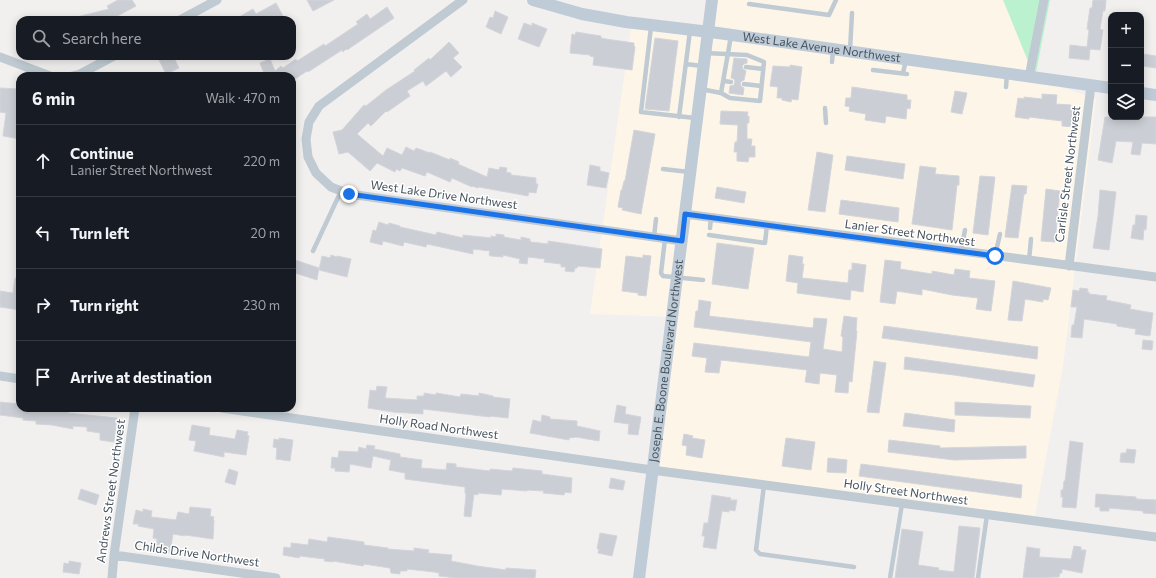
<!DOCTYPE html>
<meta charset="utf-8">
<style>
body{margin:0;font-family:Commissioner,sans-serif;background:#242831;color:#f1f3f6}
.controls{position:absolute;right:12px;top:12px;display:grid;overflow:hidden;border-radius:8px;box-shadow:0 2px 10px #0003}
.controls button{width:36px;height:36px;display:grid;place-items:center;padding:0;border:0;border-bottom:1px solid #363941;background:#171b24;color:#f1f3f6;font:20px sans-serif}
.stop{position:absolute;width:12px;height:12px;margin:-9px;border:3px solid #1a73e8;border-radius:50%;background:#fff}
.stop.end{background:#1a73e8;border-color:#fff;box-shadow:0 1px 4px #0008}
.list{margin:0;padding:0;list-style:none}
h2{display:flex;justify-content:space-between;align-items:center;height:52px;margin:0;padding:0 16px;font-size:17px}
h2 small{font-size:13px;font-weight:400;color:#9ea1a6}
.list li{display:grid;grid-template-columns:26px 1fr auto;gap:12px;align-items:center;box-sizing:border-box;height:72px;padding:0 16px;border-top:1px solid #363941}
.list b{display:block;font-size:15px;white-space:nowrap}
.list p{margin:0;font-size:13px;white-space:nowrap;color:#9ea1a6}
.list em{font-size:13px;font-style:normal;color:#9ea1a6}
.icon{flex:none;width:22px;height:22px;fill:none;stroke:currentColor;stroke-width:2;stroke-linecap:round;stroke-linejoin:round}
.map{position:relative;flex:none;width:1156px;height:578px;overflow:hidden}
.search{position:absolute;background:#171b24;box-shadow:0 2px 10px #0003;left:16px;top:16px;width:280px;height:44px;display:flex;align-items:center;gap:10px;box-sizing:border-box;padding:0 14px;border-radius:12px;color:#9ea1a6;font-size:15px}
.panel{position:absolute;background:#171b24;box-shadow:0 2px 10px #0003;left:16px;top:72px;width:280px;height:340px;border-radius:12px}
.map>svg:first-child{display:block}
.commercial{fill:#fdf6e8}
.green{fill:#bcf1d0}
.building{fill:#cbced4;stroke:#d3d5db}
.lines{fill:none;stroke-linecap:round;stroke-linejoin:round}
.lane{stroke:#bfcad2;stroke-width:4.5}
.street{stroke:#bfcad2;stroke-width:9}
.secondary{stroke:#bfcbd7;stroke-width:12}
.route{stroke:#1a73e8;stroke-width:5}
.labels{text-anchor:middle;stroke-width:3;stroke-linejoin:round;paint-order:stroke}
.street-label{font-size:12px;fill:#46535e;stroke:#fff}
</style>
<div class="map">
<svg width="1156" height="578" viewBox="0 0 1156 578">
<rect width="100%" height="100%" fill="#f2efef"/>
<path class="commercial" d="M717,0H1003L1035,78L1096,99L1063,366L1035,516L659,474L678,317L590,314L631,29L713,30Z"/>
<path class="green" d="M1003,0H1050L1035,78Z"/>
<path class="building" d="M118,0H132L136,6L110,20H77V17L109,9L107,6Z
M307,0H334L313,11Z
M1093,0H1106L1105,11H1103L1100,29L1103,30L1100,50L1090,49L1089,60L1069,58L1070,45L1087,47L1089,30L1087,29L1090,8H1092Z
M276,3L285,20H234L253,9L256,14Z
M387,7L394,18L347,50L346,49L343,52L342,50L308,72L307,71L292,81V76H265L260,63L270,59L275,71L281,66L283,68L296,59L297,61L324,44L325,46L358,24L356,22L367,14L370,19Z
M495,11L508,17L501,34L486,27L490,17L493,18Z
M524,23L532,26V23L547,29L539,47L518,39Z
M576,32L601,36V38L606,39L634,43V46L635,47L632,70L593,65L594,57L590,56V55L570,53L572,34L575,35Z
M655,38L678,41L669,111L645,109Z
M449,42L459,53L453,58L462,67L451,77L446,71L426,86L423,81L407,91L410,96L387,112L386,111L371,126L368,123L357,134L383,156L387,148L402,155L406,147L414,151L416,148L430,153V152L450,160V158L459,162L458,164L487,177L489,168L499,170L500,167L507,168L506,172L511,173V175L536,178V184H538L536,193L529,192L528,196L479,187L478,188L472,186V187L452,178L450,182L427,172L425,176L402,168L400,171L396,169L395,172L377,163L370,171L348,152L339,154L333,132L342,130L364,105L366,106L386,90L415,71L414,70L429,58L430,60Z
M1144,54L1156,56V68L1142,66Z
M167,56H173L179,68L166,74L159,60Z
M734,58L747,59V63L744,64L742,66L743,69L746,71L744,80L742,81L740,83L741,86L744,88L743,95L729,93L730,86L734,85L735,82L734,79L731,78Z
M790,65L802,67L798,100L792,99L791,102L782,100V98H777L778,87L770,86L773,66L790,67Z
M852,87L907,95V100H911L910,109L907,108L906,119L886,116L885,123L865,120L866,114L849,111L850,107L845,106L846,98H851Z
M0,88L20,89V139L3,136L6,113L0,112Z
M955,91L967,93L962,114L951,112Z
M1042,94L1057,95L1056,104L1071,105L1070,108H1076L1075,127L1062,126V121L1029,117V119L1015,117L1018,98L1024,99V97L1042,99Z
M721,111L748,112L747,116H749V123H747V139H752L751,146H755V157H749L748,162L737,161V152H734L735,142H737L738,125L720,124Z
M1105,117H1156V144L1142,143L1140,155L1131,154L1133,142L1116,141L1112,163L1098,160Z
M634,130L655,134L641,214L622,210L623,208L618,207L621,190H622L624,181H625Z
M817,152L833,155L825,212L808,210Z
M847,156L905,164L903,179L845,170Z
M590,165L600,167V171L609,173L606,188L587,185Z
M920,166L936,168L935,174L959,176V185H957L952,230L912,224Z
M980,176L995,177L988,235L973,233Z
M1012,185L1027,186L1026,194H1024L1018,238L1005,237Z
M717,187L746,192L744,203L715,198Z
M1046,189L1060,191L1055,242L1041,241Z
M1100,190L1116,192L1109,250L1093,248L1098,216Z
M841,200L899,208L898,222L839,214Z
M1136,215L1147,216L1146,230L1144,229L1143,240L1131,238L1133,225H1135Z
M379,222L388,225L389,223L400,226V227L436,235L437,232L463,238V235L491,238V236L496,237V234L504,235V237L521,240V237L530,239V241L531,242L548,244V241L602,249L600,268L578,266L577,268H575L574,272L565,271L566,267H561V264L544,262L545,259L528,257L527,264L519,263L520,259L503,255V257L491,256L489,255L490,251L473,249V254L427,244L426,247L404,242L403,246L383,241L382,245L370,242L373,230L376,231Z
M717,243L754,248L748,289L712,284Z
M331,255L337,257V256L351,259L347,277L319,270L322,256L330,258Z
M643,255L651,256L646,296L638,295V293L622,291L626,256L643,258Z
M789,255L803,257L802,264H804L802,278L848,283L849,270H852V263L866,265L863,292L851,290L850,300L797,293L798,283L786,281Z
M292,259L319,268L317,280L292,272Z
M885,260L901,262L900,269L932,274V271L954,275L955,269L970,271L969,278L995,281L991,311L976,309L978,298L952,295L922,289V295L897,291L895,304L880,302Z
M15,278H20V310L0,307V291L13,293Z
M1013,281L1051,288L1048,300L1043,299V302L1025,299L1022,321L1008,320Z
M1080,288L1088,289L1087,292H1089V294L1107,296L1106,300L1131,305L1130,309L1153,313L1150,336L1135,334L1136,329L1117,326V324L1084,319L1082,338L1071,337L1072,325H1074L1077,307H1071L1073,290L1079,291Z
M699,300L711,302L709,316L813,328L814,318L827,319L823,349L842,352L843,337L841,336L844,316L857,318L856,331H857L852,382L849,381L848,393L835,392L837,375L820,373L819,384L805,382L807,370L721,360L719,373L705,372L707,358L692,356L694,343L809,357L811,342L694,327L696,311H698Z
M884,326L1038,347L1037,359L882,338Z
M1143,340L1153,341L1152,350L1142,349Z
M905,357L1035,375L1033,387L954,375L904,369Z
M874,361L886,363L879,413L867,412Z
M377,386L387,387L385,398L417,400V396H424V393L436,395V393L460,397L461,394L479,396V393L493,396V397L510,399L508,418L490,416V417L423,409V414L393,412L368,408L370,390L376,391Z
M0,402L20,404V408H69L68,413L117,418L114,442L100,440V433L87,431V427L73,426V429L52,425L36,424V421L23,420V418L0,415Z
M955,402L1031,406L1030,418L955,415Z
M617,405L626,407L625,414L641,417L638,435L628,434L629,424L614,422Z
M905,413L955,420L954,432L903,426Z
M542,415L550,417V419L577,421V426L600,431L599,441L576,437L569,438V440L530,433L533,420L541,422Z
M192,425L210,428L209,435L235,439L237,430L248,432L247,435L249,436L246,455L224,452V457L194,451L196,441L189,440Z
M684,434L693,436L692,438L705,440L702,458L686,455L687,446L682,445Z
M279,438L293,440L290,461L276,459L277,448L273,447L274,439L279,440Z
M786,438L815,442L811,470L782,466Z
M889,440L940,446V448L1026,446V458L954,460L888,452Z
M1070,441L1083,443L1076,508L1062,507L1063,497H1061V490H1063L1064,481H1065Z
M367,445L375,446L374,449L400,454V457L422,460L421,468L446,470L447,463L456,464V467L490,471V469L512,471L513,468L542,471V474L572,478L571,493L565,492L564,495L543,493L544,491L527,490V491L502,489L501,495L478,493V495L474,494L471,517L464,516L466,494L465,493V487L405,479V473L389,470L391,460L373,456L371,468L350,464L349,472L335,471V468H331L332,457L338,458L339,451L358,452L359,447L366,449Z
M1127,449L1136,450L1134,463L1120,462L1121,453H1126Z
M828,458L847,460L846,473L827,472Z
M861,464L1022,485L1021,498L859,476Z
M229,469L238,472L235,485L225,482Z
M611,478L625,481L623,490L609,488Z
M81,489L99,495L96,505L78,499Z
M1096,494L1136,497V499L1156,500V514L1143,513V511L1109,508V511H1100V507H1095Z
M712,495L731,498L730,500H737L735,511L729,510V512L722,511L716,549L703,547L705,536H702L704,523H708Z
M190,507L211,509L210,516L214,517L213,520H214L213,539L185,535V536L173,534L170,553L156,552L157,539L153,538L154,529L138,526L139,524H133L136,510L143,512V509L152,511L151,517L176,520L178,512L189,514Z
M959,526L980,528L974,578H895L902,529L923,532L918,565L939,568L938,570L954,572Z
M600,533L617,536L612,556L598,553L599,549H597Z
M328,537L364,542V545L388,548V549L414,551V548L429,550L428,553L452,555L451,561L477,566L506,570V568L536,570L535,578H456L439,576V573L434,572L407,569V571H400V574L391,573L390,568L364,564L363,566L333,561V562L324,561L325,559L300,556L299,558L283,555L284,547L291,548V543L308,545L309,539L327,542Z
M1074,546L1081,547V550H1086L1082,573L1062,569V573H1060L1059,577L1023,578L1027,547L1040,549L1039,557L1071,559Z
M69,561L81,563L79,574L63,572L64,563L69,564Z"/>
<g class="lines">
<path class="lane" d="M749,4L829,15L836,0
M651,27L641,112L695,118
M850,50L852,13
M705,53L747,55L764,62L760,101L730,98L721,93
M832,62L833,49
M686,64L702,66
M746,67L763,69
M873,70L907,74
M903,73L906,60
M724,81L731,82
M744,84L761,86
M1006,87L1007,74
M701,89L721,93L731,36
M825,108L826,123
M679,117L690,31
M663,169L689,172
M710,228L711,218
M709,235L765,243L767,225
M654,237L656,219
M665,239L661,273L663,276L703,280
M313,251L341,191
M961,251L965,230
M995,256L1000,234
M1029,261L1031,239
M764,485L756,550L760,554L854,567
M890,578L902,504
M978,578L987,515"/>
<path class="street" d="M463,0L319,106L309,122L306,139L308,157L316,173L331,187L349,194L682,241
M180,20L217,0
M0,57L50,76
M72,76L80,74L114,56
M1029,77L1044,0
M685,214L1156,277
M1069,266L1091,85
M0,376L20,379
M222,408L652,470L1156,537
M114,555L276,578
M112,578L114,555L135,408"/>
<g class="secondary">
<path id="s1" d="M533,0L582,14L626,22L718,33L1111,88"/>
<path d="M1141,93L1156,95"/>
<path id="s2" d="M639,578L712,0"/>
</g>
</g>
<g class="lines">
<path class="route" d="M349,194L682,241L685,214L995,256"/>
</g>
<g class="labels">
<g class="street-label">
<text dy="4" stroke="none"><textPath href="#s1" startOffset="293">West Lake Avenue Northwest</textPath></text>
<text transform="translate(1068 174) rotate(-83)" y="4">Carlisle Street Northwest</text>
<text transform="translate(444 195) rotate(8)" y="4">West Lake Drive Northwest</text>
<text transform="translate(910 233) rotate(8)" y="4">Lanier Street Northwest</text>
<text dy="4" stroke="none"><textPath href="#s2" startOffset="219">Joseph E. Boone Boulevard Northwest</textPath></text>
<text transform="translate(439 427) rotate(8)" y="4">Holly Road Northwest</text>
<text transform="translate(111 491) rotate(-82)" y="4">Andrews Street Northwest</text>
<text transform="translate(906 492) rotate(8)" y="4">Holly Street Northwest</text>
<text transform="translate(197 554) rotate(8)" y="4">Childs Drive Northwest</text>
</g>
</g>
</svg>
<div class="controls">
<button>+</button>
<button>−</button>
<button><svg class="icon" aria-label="layers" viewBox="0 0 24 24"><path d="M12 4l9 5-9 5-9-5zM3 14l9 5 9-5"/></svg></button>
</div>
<div class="stop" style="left:995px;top:256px"></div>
<div class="stop end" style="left:349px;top:194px"></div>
<div class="search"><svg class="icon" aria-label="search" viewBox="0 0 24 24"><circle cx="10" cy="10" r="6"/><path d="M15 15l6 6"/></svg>Search here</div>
<section class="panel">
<h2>6 min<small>Walk · 470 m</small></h2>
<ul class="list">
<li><svg class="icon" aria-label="ahead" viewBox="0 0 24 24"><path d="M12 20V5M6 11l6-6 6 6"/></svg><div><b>Continue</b><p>Lanier Street Northwest</p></div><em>220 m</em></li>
<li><svg class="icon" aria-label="left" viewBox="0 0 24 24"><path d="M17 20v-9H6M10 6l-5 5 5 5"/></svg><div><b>Turn left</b></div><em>20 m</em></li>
<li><svg class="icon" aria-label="right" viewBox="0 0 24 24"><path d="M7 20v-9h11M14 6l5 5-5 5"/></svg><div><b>Turn right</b></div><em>230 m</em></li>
<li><svg class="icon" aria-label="arrive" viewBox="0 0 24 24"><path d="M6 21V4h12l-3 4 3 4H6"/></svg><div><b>Arrive at destination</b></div></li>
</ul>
</section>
</div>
